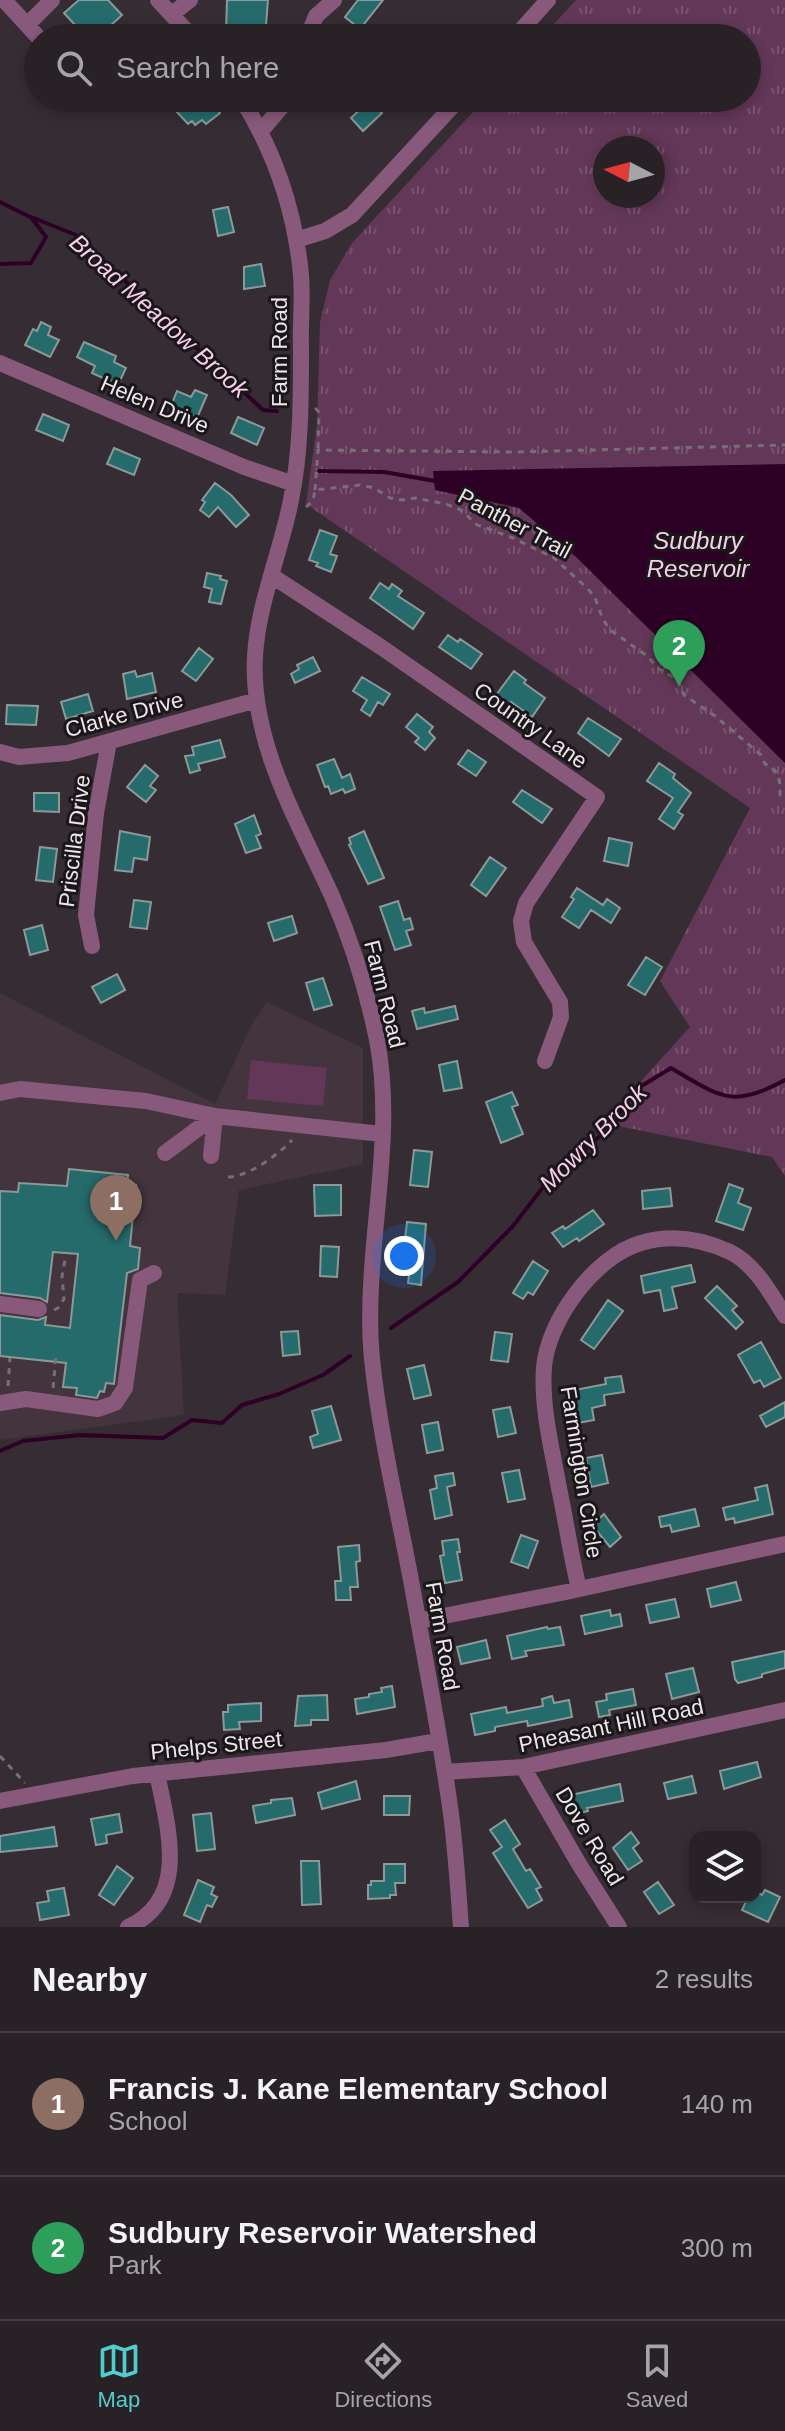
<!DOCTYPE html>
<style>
body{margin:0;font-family:Arial,sans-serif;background:#342f32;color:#f1f3f6}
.controls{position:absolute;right:24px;bottom:24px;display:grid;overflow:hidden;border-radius:16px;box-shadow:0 4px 12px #0003}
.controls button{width:72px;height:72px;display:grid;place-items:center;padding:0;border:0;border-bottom:2px solid #443f43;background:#282226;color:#f1f3f6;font:40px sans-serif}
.compass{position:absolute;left:593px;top:136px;width:72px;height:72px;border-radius:50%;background:#282226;box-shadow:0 4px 12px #0003;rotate:276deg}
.you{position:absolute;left:404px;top:1256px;width:28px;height:28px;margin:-20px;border:6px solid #fff;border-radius:50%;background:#1a73e8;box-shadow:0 0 0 12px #1a73e833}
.badge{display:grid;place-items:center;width:52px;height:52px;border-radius:50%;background:#52cdce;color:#fff;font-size:26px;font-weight:700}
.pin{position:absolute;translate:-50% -66px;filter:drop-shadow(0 2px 4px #0008)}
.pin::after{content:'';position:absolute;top:42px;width:28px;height:24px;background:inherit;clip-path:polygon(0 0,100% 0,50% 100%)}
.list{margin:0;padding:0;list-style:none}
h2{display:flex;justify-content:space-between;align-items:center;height:104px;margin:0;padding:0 32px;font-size:34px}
h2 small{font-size:26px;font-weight:400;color:#a5a4a7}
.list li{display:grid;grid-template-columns:52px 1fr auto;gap:24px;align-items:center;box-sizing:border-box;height:144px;padding:0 32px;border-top:2px solid #443f43}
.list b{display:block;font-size:30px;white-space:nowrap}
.list p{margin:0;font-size:26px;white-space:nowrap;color:#a5a4a7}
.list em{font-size:26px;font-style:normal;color:#a5a4a7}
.icon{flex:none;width:44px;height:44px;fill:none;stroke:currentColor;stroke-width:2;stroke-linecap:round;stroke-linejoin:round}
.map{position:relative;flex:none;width:785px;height:1927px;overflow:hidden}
.search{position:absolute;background:#282226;box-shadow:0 4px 12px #0003;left:24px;right:24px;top:24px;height:88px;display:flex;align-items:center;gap:20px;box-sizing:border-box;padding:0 28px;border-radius:44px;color:#a5a4a7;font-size:30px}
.sheet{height:392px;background:#282226}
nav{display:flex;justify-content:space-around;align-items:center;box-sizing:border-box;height:112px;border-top:2px solid #443f43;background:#282226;font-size:22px;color:#a5a4a7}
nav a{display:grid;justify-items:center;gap:4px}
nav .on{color:#52cdce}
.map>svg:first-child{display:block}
.built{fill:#43343e}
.grass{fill:#623757}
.park{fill:url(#park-tufts);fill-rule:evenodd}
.water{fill:#2e0025}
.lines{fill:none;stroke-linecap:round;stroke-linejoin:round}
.stream{stroke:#2e0025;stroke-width:4}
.building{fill:#256b6b;stroke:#8b9999;stroke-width:2}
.path{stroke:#776f75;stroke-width:3;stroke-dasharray:6 6;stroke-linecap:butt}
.minor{stroke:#88597b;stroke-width:16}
.labels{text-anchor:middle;stroke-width:6;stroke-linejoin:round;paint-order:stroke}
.street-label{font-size:22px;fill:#ece6ea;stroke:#1a1619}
.water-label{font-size:24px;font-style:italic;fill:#f7cfea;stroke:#1a1619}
</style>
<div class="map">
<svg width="785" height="1927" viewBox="0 0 785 1927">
<defs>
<pattern id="park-tufts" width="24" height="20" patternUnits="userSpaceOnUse" patternTransform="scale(2)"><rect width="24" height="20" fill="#623757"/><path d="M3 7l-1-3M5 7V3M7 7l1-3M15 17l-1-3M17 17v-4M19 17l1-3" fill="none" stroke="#79546f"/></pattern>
</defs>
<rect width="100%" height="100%" fill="#352d33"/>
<path class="built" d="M0,993L215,1104L251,1026L267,1002L363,1048V1164L239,1190L225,1295L177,1293L184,1415L0,1440Z"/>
<path class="grass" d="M251,1060L327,1068L323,1106L247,1099Z"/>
<path class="park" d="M576,0H785V1176L772,1157L603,1123L690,1027L660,981L750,808L306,504L317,426L320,322L330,280L352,243L486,98H747V38H541ZM605,148H653V196H605Z"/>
<path class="water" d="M785,464V763L575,556L519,508L435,490L433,471Z"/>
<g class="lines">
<path class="stream" d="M0,202L30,217
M0,264L31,263L46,237L31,217L76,235L263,410L277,411
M319,471L384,472L435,481
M391,1328L458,1282L513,1226L547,1182L608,1129L635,1090L671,1068C721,1097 731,1109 785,1080
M0,1451L23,1441L80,1435L163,1438L192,1420L222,1423L242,1405L279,1394L323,1375L350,1356"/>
</g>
<path class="building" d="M79,0H108L122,15L97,38H87L64,13Z
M227,0H268L265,38H239V33L226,32Z
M358,0H383L360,29L345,17Z
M194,98H207L220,113L206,124L202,120L195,125L192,121L188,124L177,112Z
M370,100L382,113L363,131L351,118Z
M228,207L234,232L218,236L213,210Z
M261,264L265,286L244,289V267Z
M41,322L51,327L48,335L59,340L50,357L25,345L33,329L37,331Z
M84,342L116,356L114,362L126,368L118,385L92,373L95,366L77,357Z
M195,390L207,395L197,418L171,406L177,391L191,397Z
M43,414L69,425L63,441L36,430Z
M238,417L264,428L257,445L231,433Z
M114,448L140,459L134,475L107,464Z
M215,483L231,495L249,515L236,527L218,507L209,517L200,510L205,502L202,500Z
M320,530L337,536L330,554L337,556L331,572L316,566L318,563L309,560Z
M207,573L221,576L220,579L227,581L221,604L209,602L212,589L204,587Z
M380,583L389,589L392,584L402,591L398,596L424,613L413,629L370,598Z
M448,635L458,642L460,639L482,654L471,669L439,647Z
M199,648L213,659L196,681L182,671Z
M313,657L320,671L295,683L291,674L299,669L297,665Z
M135,671L137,677L152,673L156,692L127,699L123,674Z
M514,671L526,680L524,683L545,698L532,717L511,702L509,705L496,695Z
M362,677L390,694L383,705L378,702L370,716L361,710L367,700L353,691Z
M88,694L93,711L66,719L61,702Z
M7,705L38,706L36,725L6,724Z
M417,714L433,727L429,732L435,738L425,750L415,742L419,738L406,727Z
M588,718L621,739L609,756L578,733Z
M220,740L225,757L198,764L200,770L190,773L185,756L194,755L192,747Z
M468,750L486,762L476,776L458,764Z
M334,759L342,778L350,774L355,789L345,793L343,789L331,794L328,786L325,787L317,765Z
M659,763L675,774L673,778L691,793L678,812L683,815L674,829L659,819L673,798L647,781Z
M145,765L158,776L150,786L156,790L146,802L127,787Z
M522,790L552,809L542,823L513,802Z
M34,793H59V812L34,811Z
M254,815L261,834L256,836L261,848L246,853L235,824Z
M120,831L150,837L147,860L134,858L132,872L115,870Z
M364,831L384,878L368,884L349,845L351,844L349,838Z
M609,838L632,843L628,866L604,861Z
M40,847L57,849L53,882L36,880Z
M490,857L506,868L486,896L471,885Z
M577,888L603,905L607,899L620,908L611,923L591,910L579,928L562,917L574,899L571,897Z
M134,900L151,902L147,929L130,927Z
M398,901L404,920L410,918L413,929L406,931L411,945L395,950L380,907Z
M292,916L297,933L274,941L268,923Z
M42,925L48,950L30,955L24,930Z
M646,957L662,967L645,995L628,985Z
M117,974L125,990L101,1003L92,987Z
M323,978L332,1005L314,1010L306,983Z
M455,1006L458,1019L417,1029L412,1011L424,1008L425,1013Z
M457,1061L462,1088L444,1091L439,1065Z
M512,1092L518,1105L512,1107L523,1134L501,1143L486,1102Z
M414,1150L432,1152L428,1187L410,1185Z
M69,1169L128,1175L127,1184L136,1185L130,1246L140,1248L138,1269L127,1273L114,1384L106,1383L104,1392L100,1391L97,1398L76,1395L77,1388L63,1387L66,1363L0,1356V1315L38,1320L46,1317L45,1325L70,1328L78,1254L53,1252L47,1302L40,1298L0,1293V1191L18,1192L19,1183L67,1186Z
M729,1184L743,1189L738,1203L751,1208L743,1230L716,1221Z
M314,1185H341V1215L315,1216Z
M670,1188L672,1206L643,1209L642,1191Z
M593,1210L604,1224L579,1241L577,1238L563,1247L552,1233L563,1226L565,1229Z
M407,1222L426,1224L421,1285L408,1283L412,1252L410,1248H404Z
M321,1246L339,1247L337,1277L320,1276Z
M533,1261L548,1271L533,1295L528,1292L523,1299L513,1293Z
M691,1265L695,1282L672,1287L677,1308L664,1311L660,1290L644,1293L641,1276Z
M717,1286L737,1306L732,1310L743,1322L736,1329L705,1298Z
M608,1300L623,1311L594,1349L581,1340Z
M298,1331L300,1354L283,1356L281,1332Z
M495,1332L512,1334L508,1362L491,1360Z
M761,1342L781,1378L764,1387L760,1380L754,1383L738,1355Z
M424,1365L431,1395L414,1399L407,1369Z
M621,1376L624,1392L604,1395L605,1405L592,1408L594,1420L578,1423L573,1394H576L575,1390L606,1384L605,1378Z
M785,1402V1417L766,1427L760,1416Z
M331,1406L341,1440L313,1448L310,1437L318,1434L312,1411Z
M510,1407L516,1433L498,1437L493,1410Z
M438,1422L443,1450L427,1453L422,1425Z
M602,1455L608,1483L591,1487L586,1458Z
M519,1470L525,1499L508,1502L502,1473Z
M453,1473L455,1485L447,1487L452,1515L435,1519L430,1490L437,1488L435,1476Z
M767,1485L773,1514L735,1523L734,1518L726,1520L723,1508L758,1500L755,1488Z
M695,1509L699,1526L672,1532L670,1525L661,1527L659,1517Z
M604,1514L621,1537L610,1547L592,1525Z
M521,1535L538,1541L528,1568L511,1562Z
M458,1539L460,1552H457L462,1580L445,1583L440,1556L444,1555L442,1541Z
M359,1545L360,1561L356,1562L358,1587H350L351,1600H336L335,1581H341L338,1547Z
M736,1582L741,1600L711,1607L707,1589Z
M675,1599L679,1617L650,1623L646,1605Z
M610,1610L611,1616L620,1614L622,1626L585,1634L581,1616Z
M547,1627L548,1629L560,1627L564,1645L525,1651L527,1656L512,1659L507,1636Z
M486,1640L490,1658L461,1664L457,1647Z
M785,1651V1668L762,1674V1677L738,1683L735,1679L732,1662Z
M693,1668L699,1692L672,1699L666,1674Z
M392,1686L395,1707L357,1714L355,1699L369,1697V1694L382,1692L381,1688Z
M633,1689L636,1705L609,1710L610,1715L599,1717L596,1702L607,1700L606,1694Z
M327,1695L328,1720H311V1725L295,1726L298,1696Z
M552,1696L554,1703L569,1700L572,1717L528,1726L527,1721L495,1727V1731L475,1735L471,1714L506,1707L507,1713L543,1706L542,1699Z
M261,1703V1721L239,1722L240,1729L224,1730L223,1712H228V1705Z
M757,1762L761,1777L724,1789L720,1771Z
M692,1776L696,1793L668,1799L664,1783Z
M356,1781L360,1799L322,1809L318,1793Z
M620,1784L623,1801L587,1808L588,1811L575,1814L571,1795Z
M384,1796H410L409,1815H384Z
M292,1798L295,1815L256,1823L253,1806L271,1803V1800Z
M211,1813L215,1849L197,1851L193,1815Z
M119,1814L122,1832L106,1835L107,1843L96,1845L91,1819Z
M505,1820L520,1844L513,1849L526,1871L530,1869L541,1887L536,1889L542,1900L528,1908L493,1853L502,1847L490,1830Z
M54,1827L57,1846L0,1852V1836Z
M631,1832L639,1843L633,1848L642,1861L628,1870L613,1848Z
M301,1861H319L321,1904L302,1905Z
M384,1864H405V1883H395L396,1895H390V1898L368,1899V1885H371V1881H384Z
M117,1866L133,1878L114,1905L99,1895Z
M198,1880L214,1887L211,1894L217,1897L212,1907L207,1905L200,1922L184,1915Z
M658,1882L674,1905L659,1914L644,1892Z
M64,1888L69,1915L40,1920L37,1903L49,1901L47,1891Z
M765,1890L780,1897L768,1922L742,1910L748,1897H755V1891L762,1895Z"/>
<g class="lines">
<path class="path" d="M315,408L319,412L318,450
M315,490L318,450L515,452L785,445
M306,507L313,501L315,490L360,485L374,488L390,498L402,500L415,498L446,504L463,511L475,524L513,538L554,558L588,589L595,598L602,617L609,629L647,656L659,669L677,679L684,695L715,716L761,755L765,764C780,770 780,780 780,795L785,799
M228,1177C248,1177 278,1155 292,1140
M54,1310L58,1308L64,1299L62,1276L66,1255
M8,1386L10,1358
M53,1388L56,1356
M0,1756L25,1783"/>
<path class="minor" d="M4,0L27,25L52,0
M158,0L193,38
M172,14L190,0
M27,25L39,38
M307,38L316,16L334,0
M514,38L548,0
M241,98C275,152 295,211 301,275C303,300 300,325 301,350C301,401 301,451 291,500C281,552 258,603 255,656C250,742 298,821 332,896C352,942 367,991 377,1040C397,1145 362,1253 372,1359C380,1437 399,1514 413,1591C426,1665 441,1740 451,1814C456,1852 458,1889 461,1927
M261,131L289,98
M296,240L325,231L352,215L460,98
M0,363L244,467L294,484
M272,576L381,647L597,797L526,903L521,921L524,942L560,1002L561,1017L545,1061
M0,752L19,757L68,753L257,700
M92,946L86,915L96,813L109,742
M0,1093L20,1089L146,1101L215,1116L382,1134
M165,1153L215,1116
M211,1156L215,1116
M0,1304L39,1309
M0,1403L26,1399L98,1409L115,1403L125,1388L140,1280L154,1273
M579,1589C571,1556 566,1521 559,1488C552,1449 541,1407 544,1367C548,1320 595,1256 641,1243C671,1234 702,1239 730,1252C755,1264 771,1294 785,1316
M418,1621L566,1592L785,1544
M523,1767L579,1864L619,1927
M445,1772L523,1767L785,1710
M0,1801L133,1776L386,1750L438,1741
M128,1927C191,1899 167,1825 157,1773"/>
</g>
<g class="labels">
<g class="street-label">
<text transform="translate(279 352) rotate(-90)" y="8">Farm Road</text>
<text transform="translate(155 404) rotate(23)" y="8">Helen Drive</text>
<text transform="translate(515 523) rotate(28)" y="8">Panther Trail</text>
<text transform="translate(124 714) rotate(-15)" y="8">Clarke Drive</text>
<text transform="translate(531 725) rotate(35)" y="8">Country Lane</text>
<text transform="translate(74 841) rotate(-83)" y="8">Priscilla Drive</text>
<text transform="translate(385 994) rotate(76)" y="8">Farm Road</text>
<text transform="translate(582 1472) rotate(81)" y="8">Farmington Circle</text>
<text transform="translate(443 1636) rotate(80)" y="8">Farm Road</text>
<text transform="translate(611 1725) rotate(-12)" y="8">Pheasant Hill Road</text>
<text transform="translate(216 1745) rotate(-6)" y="8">Phelps Street</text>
<text transform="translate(590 1836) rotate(59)" y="8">Dove Road</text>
</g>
<g class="water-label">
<text transform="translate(159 316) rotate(42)" y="8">Broad Meadow Brook</text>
<text x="698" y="549">Sudbury<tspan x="698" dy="28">Reservoir</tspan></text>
<text transform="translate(593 1138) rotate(-45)" y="8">Mowry Brook</text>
</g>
</g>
</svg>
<div class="controls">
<button><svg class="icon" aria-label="layers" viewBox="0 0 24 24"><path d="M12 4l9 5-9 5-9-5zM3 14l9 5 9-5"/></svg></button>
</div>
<svg class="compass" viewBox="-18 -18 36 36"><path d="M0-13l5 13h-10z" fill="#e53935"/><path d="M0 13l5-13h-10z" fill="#a5a4a7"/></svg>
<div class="you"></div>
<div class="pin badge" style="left:116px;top:1241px;background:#8d6e63">1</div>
<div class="pin badge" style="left:679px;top:686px;background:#2e9e5b">2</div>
<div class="search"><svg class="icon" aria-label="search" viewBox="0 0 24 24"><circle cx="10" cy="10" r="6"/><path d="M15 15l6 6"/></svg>Search here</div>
</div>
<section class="sheet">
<h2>Nearby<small>2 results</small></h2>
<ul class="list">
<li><span class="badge" style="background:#8d6e63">1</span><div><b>Francis J. Kane Elementary School</b><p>School</p></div><em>140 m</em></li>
<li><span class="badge" style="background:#2e9e5b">2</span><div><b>Sudbury Reservoir Watershed</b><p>Park</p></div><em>300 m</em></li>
</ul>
</section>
<nav>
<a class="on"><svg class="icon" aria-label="map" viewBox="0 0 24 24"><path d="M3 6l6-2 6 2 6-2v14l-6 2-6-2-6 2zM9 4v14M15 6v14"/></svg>Map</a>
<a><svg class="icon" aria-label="directions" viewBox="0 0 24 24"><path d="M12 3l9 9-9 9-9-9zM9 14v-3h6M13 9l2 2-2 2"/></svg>Directions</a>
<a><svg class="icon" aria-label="saved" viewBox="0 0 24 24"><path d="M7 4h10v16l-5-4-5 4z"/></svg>Saved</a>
</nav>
